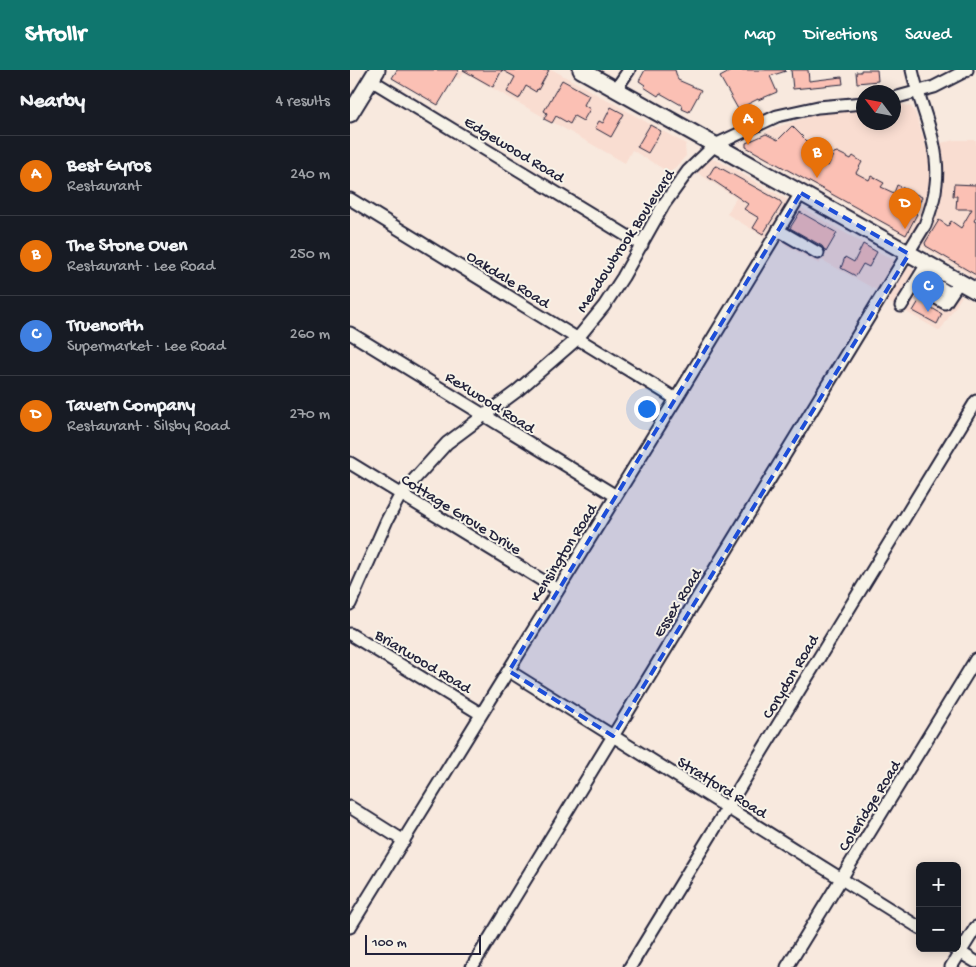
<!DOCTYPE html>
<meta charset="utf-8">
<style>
body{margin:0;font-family:"Gochi Hand",sans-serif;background:#242831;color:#f1f3f6}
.controls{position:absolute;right:15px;bottom:15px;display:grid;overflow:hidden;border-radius:8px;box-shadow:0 2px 12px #0003}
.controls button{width:45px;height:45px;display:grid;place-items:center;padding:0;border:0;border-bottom:1px solid #363941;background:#171b24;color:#f1f3f6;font:25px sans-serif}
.compass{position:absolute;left:506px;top:15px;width:45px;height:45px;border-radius:50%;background:#171b24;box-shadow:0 2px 12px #0003;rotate:302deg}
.scale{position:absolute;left:15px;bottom:12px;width:116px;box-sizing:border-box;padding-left:5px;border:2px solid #22223b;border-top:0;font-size:14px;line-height:18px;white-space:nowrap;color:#22223b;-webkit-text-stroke:4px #f7f3e8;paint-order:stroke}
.you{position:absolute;left:296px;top:338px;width:18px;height:18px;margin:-12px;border:4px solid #fff;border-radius:50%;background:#1a73e8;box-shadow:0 0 0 8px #1a73e833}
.badge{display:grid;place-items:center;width:32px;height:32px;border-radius:50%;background:#0f766e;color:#fff;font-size:16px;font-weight:700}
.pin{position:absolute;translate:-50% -41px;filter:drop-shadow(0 1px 2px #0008)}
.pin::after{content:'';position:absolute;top:26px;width:18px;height:15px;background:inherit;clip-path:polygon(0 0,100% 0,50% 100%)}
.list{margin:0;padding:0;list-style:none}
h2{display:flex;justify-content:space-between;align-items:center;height:65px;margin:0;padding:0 20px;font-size:21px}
h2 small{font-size:16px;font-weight:400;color:#9ea1a6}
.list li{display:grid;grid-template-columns:32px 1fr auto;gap:15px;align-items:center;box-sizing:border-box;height:80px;padding:0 20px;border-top:1px solid #363941}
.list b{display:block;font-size:19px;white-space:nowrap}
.list p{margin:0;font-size:16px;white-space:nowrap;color:#9ea1a6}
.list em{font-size:16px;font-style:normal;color:#9ea1a6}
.map{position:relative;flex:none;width:626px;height:897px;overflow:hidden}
header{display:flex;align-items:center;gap:30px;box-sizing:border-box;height:70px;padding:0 25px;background:#0f766e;color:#fff}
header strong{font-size:24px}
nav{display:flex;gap:28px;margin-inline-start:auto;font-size:18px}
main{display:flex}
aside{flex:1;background:#171b24}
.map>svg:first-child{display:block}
.built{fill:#f9ddd1}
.building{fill:#fbc0b4;stroke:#22223b}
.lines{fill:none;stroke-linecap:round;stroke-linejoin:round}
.minor-tunnel{stroke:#cdc1bd;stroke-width:11;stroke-dasharray:11 5.5;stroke-linecap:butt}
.minor-casing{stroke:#22223b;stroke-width:15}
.major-casing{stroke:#22223b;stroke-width:19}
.minor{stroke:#f7f3e8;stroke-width:11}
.major{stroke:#f7f3e8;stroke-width:15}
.marked{fill:#1d4ed8;fill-opacity:0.2;stroke:#1d4ed8;stroke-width:4;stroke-dasharray:10 6;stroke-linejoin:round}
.labels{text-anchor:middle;stroke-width:4;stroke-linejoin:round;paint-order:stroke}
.street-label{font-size:16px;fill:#22223b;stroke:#f7f3e8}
</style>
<header>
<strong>Strollr</strong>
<nav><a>Map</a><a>Directions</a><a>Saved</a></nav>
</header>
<main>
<aside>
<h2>Nearby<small>4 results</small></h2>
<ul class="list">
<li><span class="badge" style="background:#e8710a">A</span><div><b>Best Gyros</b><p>Restaurant</p></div><em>240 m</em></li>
<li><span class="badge" style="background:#e8710a">B</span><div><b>The Stone Oven</b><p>Restaurant · Lee Road</p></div><em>250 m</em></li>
<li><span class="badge" style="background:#3f7fe0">C</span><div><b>Truenorth</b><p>Supermarket · Lee Road</p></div><em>260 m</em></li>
<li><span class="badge" style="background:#e8710a">D</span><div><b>Tavern Company</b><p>Restaurant · Silsby Road</p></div><em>270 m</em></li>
</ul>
</aside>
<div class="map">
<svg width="626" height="897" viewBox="0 0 626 897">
<rect width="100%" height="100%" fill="#f8e9de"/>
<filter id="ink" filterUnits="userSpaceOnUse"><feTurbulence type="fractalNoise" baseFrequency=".02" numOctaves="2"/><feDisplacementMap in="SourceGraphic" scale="10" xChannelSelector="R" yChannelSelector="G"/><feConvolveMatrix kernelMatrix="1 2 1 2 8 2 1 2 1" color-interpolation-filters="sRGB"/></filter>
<g filter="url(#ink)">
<path class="built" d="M93,0H203L336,74L335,76L336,86L320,103L282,80L275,93L114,2L109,9Z
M552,34L561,37L565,42L576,76L605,70H626V209L557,167L394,77V73L397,71L424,58L467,44L513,40L514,52H544V35Z
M359,88L371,92L527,181L612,226L590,261L528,226L530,222L472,190L469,194L427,170L424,173L377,144L386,128L345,101Z"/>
<path class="building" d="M47,0H109L88,35L42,8Z
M113,0H199L188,20L187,19L186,22L176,16L169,29L157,22L165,7L152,0L143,17Z
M295,0H325L328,10L351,20L339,42L332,39L333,36L310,23L308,26L294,17L295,15L289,11Z
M383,0H435L436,1L420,6L427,22L408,30V29L388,39L370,7Z
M441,0H458L459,11L492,7L493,14L443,19Z
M511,0H527L528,11L507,13L506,2H511Z
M212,10L239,25L234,35L240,39L233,51L224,46L220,54L206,46L202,53L194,49L197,43L194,41Z
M261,37L274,44L261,67L245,58L249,51L253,53Z
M300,55L311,61L298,83L287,77Z
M442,56L463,77L458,83L466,88V89L478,96L484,83L487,82L501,89L503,86L512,92L506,103L519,110L521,106L534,113L531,117L544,123L547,115L572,127L565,143L567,144L556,165L396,77V73L416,64L428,70Z
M367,96L430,131L432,134L413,164L403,158L409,148L394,139L398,134L358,107L364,97Z
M604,114L626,115V147L624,151L626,152V205L576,176L575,173L589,150L598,156L601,151L611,158L622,139H606L607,126H603Z
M450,142L487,163L476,182L472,176L440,158Z
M513,174L527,182L519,197L513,194L506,206L491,198L495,187L504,192Z
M574,216L582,221L579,228L582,234L580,237L592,244L587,254L563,241L569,231L566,230Z"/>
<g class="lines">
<path class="minor-tunnel" d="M572,219L586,228
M568,226L582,235"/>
<g class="minor-casing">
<path id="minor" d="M21,10L292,175
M266,19L279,0
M544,28L584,17L617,0
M0,129L326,329
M428,160L468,183
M570,205L601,224
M586,228L595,233L609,212
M551,236L577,194
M0,263L266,426
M0,393L208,520
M0,534L37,450L51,424L97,373L167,321L227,269L254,236L273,207L314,134L338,101L365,75L427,46L468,37L514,33
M0,564L131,644
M159,601L570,858
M0,737L54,771
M0,857L326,329L451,123
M603,878L626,892
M122,897L575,155C580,142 585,128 586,114C591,75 570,37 562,0
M280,897L626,331
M437,897L626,589
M601,897L626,857"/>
</g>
<g class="major-casing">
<path id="major" d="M231,0L626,221
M0,44L27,0"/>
</g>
<use href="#minor" class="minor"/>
<use href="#major" class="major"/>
</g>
</g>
<path class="marked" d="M451,123L559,184L263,666L159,601Z"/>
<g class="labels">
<g class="street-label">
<text transform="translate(165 78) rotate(31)" y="6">Edgewood Road</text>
<text transform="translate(274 170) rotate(-57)" y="6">Meadowbrook Boulevard</text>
<text transform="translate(159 208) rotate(32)" y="6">Oakdale Road</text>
<text transform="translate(141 331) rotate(32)" y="6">Rexwood Road</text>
<text transform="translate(112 443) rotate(32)" y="6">Cottage Grove Drive</text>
<text transform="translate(212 482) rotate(-58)" y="6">Kensington Road</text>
<text transform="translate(326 532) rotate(-58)" y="6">Essex Road</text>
<text transform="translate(74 590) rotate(31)" y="6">Briarwood Road</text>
<text transform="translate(439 606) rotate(-59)" y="6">Corydon Road</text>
<text transform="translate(373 716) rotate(32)" y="6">Stratford Road</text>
<text transform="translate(518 735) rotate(-58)" y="6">Coleridge Road</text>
</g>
</g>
</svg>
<div class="controls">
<button>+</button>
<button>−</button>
</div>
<svg class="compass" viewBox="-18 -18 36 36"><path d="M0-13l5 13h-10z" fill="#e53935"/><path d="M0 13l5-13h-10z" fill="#9ea1a6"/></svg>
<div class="scale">100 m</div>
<div class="you"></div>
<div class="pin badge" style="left:398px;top:75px;background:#e8710a">A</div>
<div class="pin badge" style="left:467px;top:108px;background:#e8710a">B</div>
<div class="pin badge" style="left:578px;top:242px;background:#3f7fe0">C</div>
<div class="pin badge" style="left:555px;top:159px;background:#e8710a">D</div>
</div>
</main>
